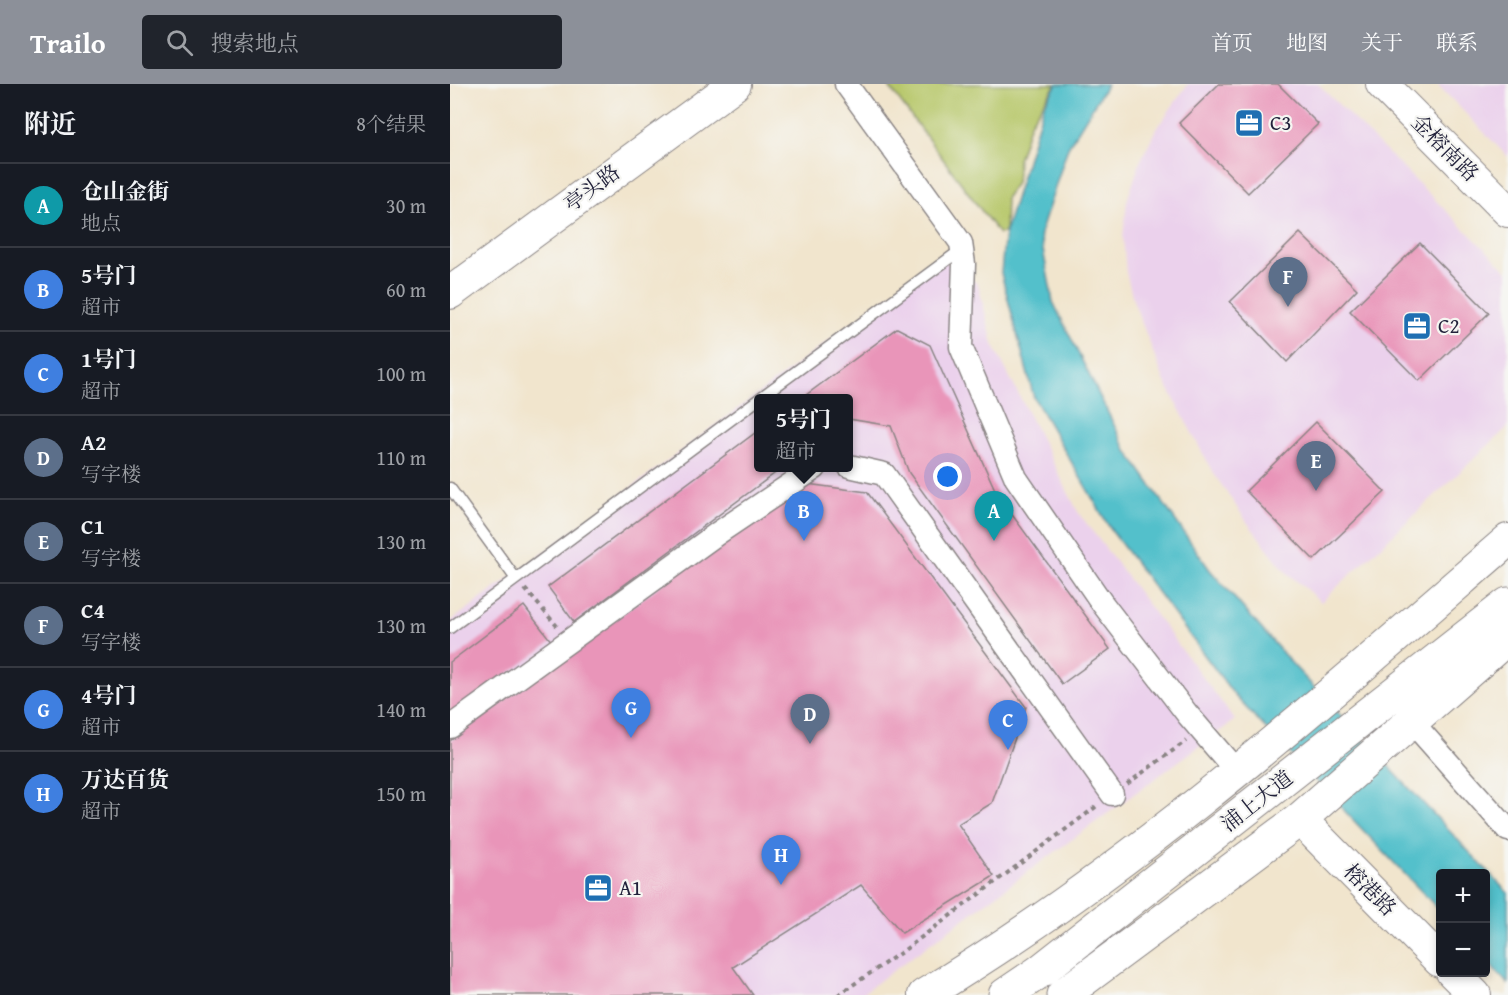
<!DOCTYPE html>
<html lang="zh">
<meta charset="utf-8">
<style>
body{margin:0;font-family:"Gentium Book Plus","Noto Serif SC",serif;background:#20242c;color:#f1f3f6}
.controls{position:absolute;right:18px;bottom:18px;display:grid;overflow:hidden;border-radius:6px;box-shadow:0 3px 9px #0003}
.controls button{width:54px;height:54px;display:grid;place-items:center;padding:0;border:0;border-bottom:2px solid #363941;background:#171b24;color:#f1f3f6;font:30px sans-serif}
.you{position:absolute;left:498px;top:393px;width:21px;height:21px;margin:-15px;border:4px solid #fff;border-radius:50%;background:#1a73e8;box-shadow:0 0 0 9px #1a73e833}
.badge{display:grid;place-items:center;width:39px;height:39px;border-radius:50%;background:#8c9099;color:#fff;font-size:20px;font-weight:700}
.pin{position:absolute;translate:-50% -50px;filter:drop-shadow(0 2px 3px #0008)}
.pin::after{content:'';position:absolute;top:32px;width:21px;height:18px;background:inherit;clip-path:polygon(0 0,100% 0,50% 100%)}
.popup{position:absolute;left:304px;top:310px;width:99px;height:78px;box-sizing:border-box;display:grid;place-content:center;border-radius:6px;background:#171b24;filter:drop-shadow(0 2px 4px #0005);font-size:20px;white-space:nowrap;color:#9ea1a6}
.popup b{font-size:22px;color:#f1f3f6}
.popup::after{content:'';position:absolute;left:50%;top:100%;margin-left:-12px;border:12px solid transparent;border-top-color:#171b24}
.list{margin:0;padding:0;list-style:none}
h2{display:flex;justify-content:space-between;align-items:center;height:78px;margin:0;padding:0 24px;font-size:26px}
h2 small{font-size:20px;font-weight:400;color:#9ea1a6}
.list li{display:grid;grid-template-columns:39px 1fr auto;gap:18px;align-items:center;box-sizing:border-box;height:84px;padding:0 24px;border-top:2px solid #363941}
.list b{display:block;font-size:22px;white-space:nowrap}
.list p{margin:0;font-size:20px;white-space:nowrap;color:#9ea1a6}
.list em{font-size:20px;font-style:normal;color:#9ea1a6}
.icon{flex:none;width:33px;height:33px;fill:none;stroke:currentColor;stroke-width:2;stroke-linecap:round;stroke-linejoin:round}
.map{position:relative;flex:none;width:1058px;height:911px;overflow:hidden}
header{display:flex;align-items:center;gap:36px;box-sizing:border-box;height:84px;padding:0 30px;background:#8c9099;color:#fff}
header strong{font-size:28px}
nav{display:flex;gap:33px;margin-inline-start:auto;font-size:21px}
.search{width:420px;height:54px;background:#20242c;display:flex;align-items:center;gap:15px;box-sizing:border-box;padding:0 21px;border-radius:6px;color:#9ea1a6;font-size:22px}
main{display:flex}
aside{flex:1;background:#171b24}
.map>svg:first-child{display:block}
.built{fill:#ebd1ec;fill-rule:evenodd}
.green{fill:#b7c76a;stroke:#6c7452;stroke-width:1.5}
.water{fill:#53c0cb;stroke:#3a7183;stroke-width:1.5}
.building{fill:#e995b9}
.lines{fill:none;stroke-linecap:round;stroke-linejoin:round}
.lane-casing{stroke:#8a8484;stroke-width:13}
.street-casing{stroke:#8a8484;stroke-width:25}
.secondary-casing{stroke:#8a8484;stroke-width:34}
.primary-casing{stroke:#8a8484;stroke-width:35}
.path{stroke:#8a8484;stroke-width:4;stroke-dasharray:4.5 4.5;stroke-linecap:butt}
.lane{stroke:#fff;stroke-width:10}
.street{stroke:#fff;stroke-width:22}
.secondary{stroke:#fff;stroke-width:32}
.primary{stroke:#fff;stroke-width:33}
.labels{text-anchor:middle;stroke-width:4.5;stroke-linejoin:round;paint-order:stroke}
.poi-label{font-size:21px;fill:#22223b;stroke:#f6f6f2;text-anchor:start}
.street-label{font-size:21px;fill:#22223b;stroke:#f6f6f2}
</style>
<header>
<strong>Trailo</strong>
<div class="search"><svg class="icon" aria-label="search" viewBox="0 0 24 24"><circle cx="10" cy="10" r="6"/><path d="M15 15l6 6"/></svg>搜索地点</div>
<nav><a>首页</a><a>地图</a><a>关于</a><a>联系</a></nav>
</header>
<main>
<aside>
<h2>附近<small>8个结果</small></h2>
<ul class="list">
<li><span class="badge" style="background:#0f9aa8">A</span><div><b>仓山金街</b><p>地点</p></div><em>30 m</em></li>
<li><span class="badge" style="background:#3f7fe0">B</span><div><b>5号门</b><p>超市</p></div><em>60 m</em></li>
<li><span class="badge" style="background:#3f7fe0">C</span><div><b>1号门</b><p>超市</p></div><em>100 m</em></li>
<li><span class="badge" style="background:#5c6f8a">D</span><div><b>A2</b><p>写字楼</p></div><em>110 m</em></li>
<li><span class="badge" style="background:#5c6f8a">E</span><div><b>C1</b><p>写字楼</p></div><em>130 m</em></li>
<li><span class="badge" style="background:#5c6f8a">F</span><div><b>C4</b><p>写字楼</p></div><em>130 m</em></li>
<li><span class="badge" style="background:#3f7fe0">G</span><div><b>4号门</b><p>超市</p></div><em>140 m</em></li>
<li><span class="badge" style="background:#3f7fe0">H</span><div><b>万达百货</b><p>超市</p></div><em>150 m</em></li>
</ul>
</aside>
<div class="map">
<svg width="1058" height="911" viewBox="0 0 1058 911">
<rect width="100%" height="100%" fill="#f6f6f2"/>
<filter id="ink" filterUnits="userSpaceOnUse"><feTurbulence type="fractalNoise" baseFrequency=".0167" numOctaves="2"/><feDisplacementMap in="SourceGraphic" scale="12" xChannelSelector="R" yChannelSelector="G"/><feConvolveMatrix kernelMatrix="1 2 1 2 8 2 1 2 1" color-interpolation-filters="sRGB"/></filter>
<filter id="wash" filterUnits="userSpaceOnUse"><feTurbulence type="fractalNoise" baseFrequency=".008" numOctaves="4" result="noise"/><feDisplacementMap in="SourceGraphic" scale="24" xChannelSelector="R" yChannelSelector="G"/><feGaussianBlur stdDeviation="1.35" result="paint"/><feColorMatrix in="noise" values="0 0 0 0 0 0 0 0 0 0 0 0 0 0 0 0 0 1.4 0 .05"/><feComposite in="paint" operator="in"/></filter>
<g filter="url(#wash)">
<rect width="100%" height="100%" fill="#f1e5cd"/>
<path class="built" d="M738,0H868L1058,188V343L871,518L836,488L797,438L762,387L714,296L684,219L676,188L673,153L677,117L690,78L705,47Z
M987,0H1058V73Z
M491,174L528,200L543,260L628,428L785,636L410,911H0V538ZM309,314H399V384H309Z"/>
<path class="green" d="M437,0H606L580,39L568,76L566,99L556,113L555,148L549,150Z"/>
<path class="water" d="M607,0H657L618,63L590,150L603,218L677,367L760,486L844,582L1058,809V900L1036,876V790H990V827L785,612L661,446L584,314L551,189L555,148L594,21Z"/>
<g id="blocks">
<path class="building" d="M769,0H828L868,40L798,109L729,39Z
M850,149L907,205L837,278L780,218Z
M970,159L1039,229L969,297L900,227Z
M447,244L480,261L547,410L660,565L612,600L459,389L441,342L399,335V314H352Z
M866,338L935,408L864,476L796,407Z
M309,346V384H332L124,538L98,503Z
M349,399L417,408L576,623L542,719L508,740L544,792L452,849L411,801L283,883L303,911H0V657Z
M74,522L102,558L0,632V578Z"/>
</g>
</g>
<g filter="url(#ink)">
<use href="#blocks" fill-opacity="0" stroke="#8a8484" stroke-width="1.5"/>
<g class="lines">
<g class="lane-casing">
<path id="lane" d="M310,314L512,165
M0,404L66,495
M0,544L309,315"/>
</g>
<g class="street-casing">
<path id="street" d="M396,0L511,159L514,180L511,263L566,394L652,519L738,631L787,688
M399,382L434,390L662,710
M963,639L1058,746
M0,643L268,449L365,384"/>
</g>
<g class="secondary-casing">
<path id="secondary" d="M932,0L1058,127
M0,209L285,0
M850,735L990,877
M1002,888L1025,911
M474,911C686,784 872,617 1058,456"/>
</g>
<g class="primary-casing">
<path id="primary" d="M555,911L589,888L1058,520
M613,911L850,735L1058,553"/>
</g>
<path class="path" d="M75,505L107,542
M677,700L736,657
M388,911L453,867L647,722"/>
<use href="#lane" class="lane"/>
<use href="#street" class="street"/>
<use href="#secondary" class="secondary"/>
<use href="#primary" class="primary"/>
</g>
</g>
<defs>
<g id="office-square" transform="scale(1.5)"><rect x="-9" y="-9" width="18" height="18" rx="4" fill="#1f6fb2" stroke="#f6f6f2"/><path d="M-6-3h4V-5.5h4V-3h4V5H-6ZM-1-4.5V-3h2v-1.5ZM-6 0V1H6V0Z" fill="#fff"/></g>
</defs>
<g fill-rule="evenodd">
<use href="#office-square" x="799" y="39"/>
<use href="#office-square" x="967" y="242"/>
<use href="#office-square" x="148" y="804"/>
</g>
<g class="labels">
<g class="poi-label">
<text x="820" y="46">C3</text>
<text x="988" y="249">C2</text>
<text x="169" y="811">A1</text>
</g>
<g class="street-label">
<text transform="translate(995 64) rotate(45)" y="7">金榕南路</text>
<text transform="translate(142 104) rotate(-36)" y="7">亭头路</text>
<text transform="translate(807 717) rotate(-38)" y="7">浦上大道</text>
<text transform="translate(920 806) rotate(45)" y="7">榕港路</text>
</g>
</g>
</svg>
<div class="controls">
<button>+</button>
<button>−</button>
</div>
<div class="you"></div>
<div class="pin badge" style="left:544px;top:457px;background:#0f9aa8">A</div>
<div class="pin badge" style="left:354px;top:457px;background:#3f7fe0">B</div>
<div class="popup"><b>5号门</b>超市</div>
<div class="pin badge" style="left:558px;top:666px;background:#3f7fe0">C</div>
<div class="pin badge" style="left:360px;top:660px;background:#5c6f8a">D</div>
<div class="pin badge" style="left:866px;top:407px;background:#5c6f8a">E</div>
<div class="pin badge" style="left:838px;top:223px;background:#5c6f8a">F</div>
<div class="pin badge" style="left:181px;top:654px;background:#3f7fe0">G</div>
<div class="pin badge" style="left:331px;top:801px;background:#3f7fe0">H</div>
</div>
</main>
